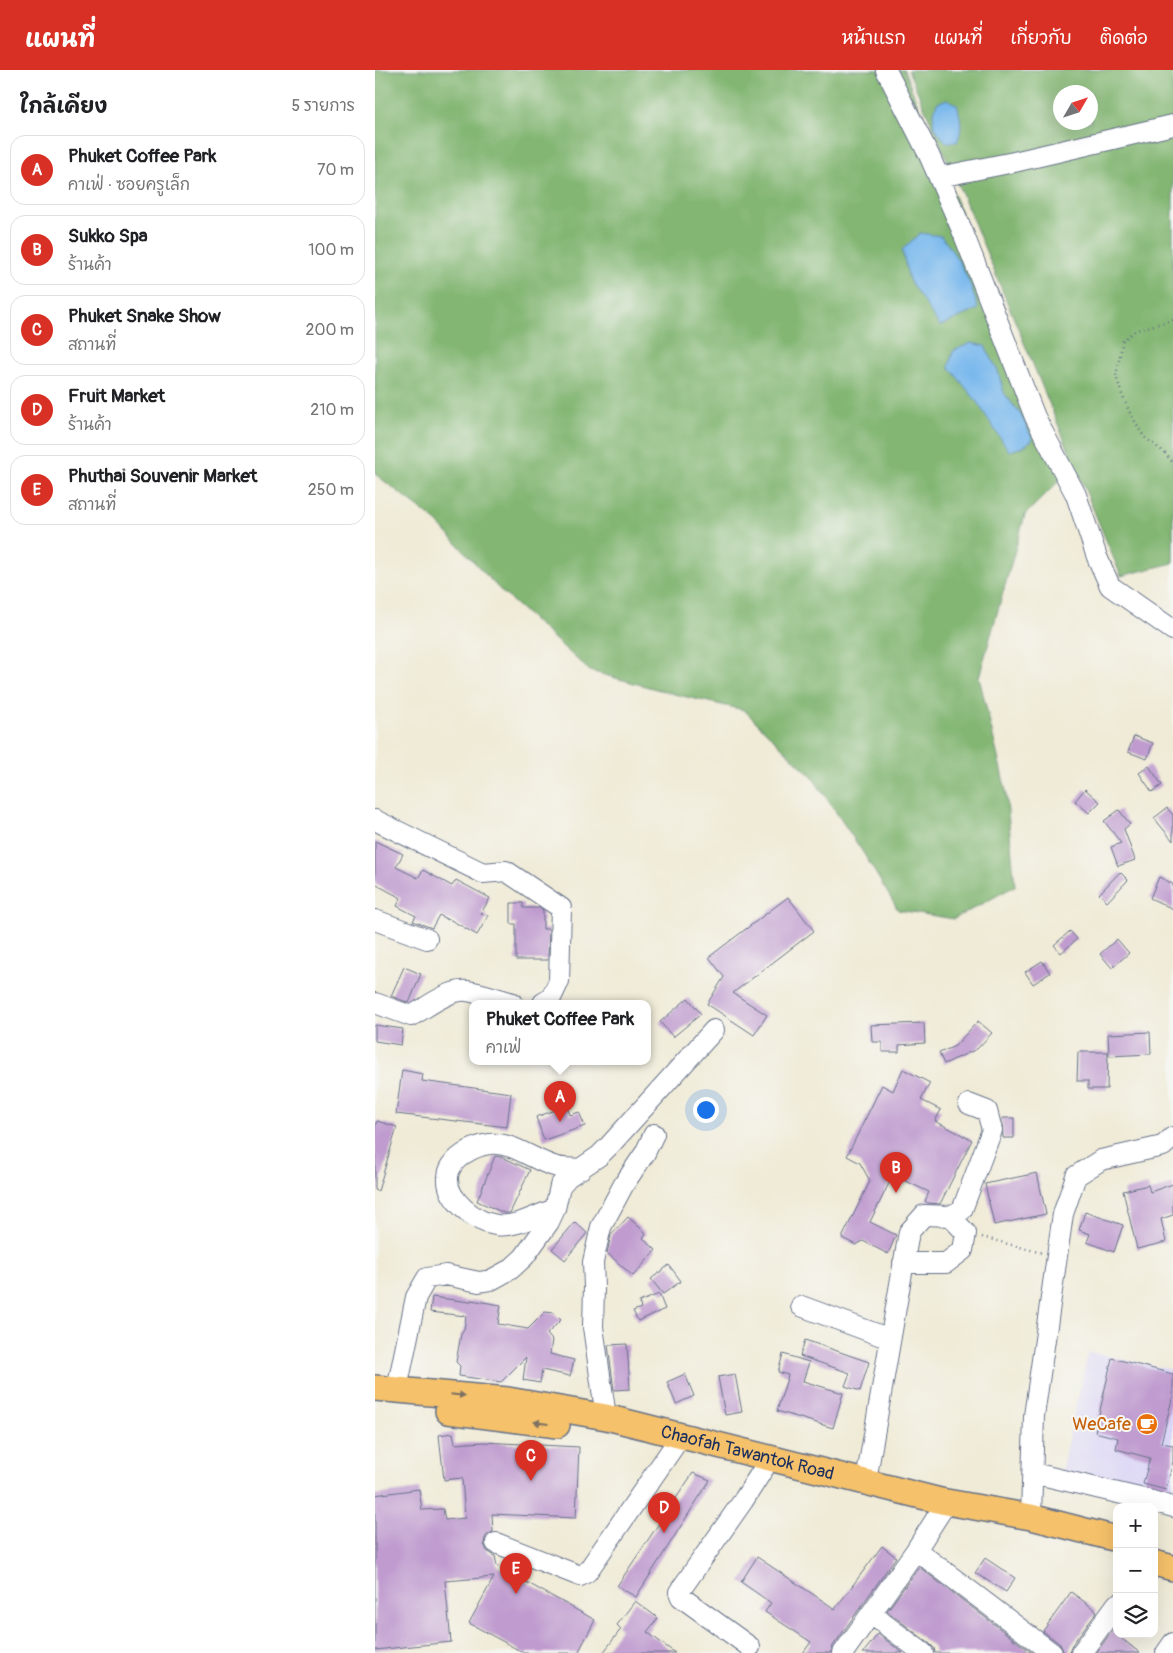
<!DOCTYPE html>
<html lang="th">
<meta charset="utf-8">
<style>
body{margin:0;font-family:Pangolin,"Playpen Sans Thai",sans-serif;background:#f6f6f6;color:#202124}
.controls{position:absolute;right:15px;bottom:15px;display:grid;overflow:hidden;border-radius:10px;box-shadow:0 5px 20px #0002}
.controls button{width:45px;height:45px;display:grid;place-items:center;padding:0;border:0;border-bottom:1px solid #e0e0e0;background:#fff;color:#202124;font:25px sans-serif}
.compass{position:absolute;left:678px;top:15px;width:45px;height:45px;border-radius:50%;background:#fff;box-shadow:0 5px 20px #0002;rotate:51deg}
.you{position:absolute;left:330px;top:1039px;width:18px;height:18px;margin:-12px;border:4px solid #fff;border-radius:50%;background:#1a73e8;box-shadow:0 0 0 8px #1a73e833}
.badge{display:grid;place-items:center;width:32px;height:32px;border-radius:50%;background:#d93025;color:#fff;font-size:16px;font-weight:700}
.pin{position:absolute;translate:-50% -41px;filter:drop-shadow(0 1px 2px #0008)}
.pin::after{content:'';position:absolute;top:26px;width:18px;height:15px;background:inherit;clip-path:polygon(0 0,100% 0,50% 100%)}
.popup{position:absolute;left:94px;top:930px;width:182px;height:65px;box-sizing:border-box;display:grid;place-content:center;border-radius:10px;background:#fff;filter:drop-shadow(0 1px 4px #0005);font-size:16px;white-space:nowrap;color:#757577}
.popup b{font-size:19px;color:#202124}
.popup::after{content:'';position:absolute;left:50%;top:100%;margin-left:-10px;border:10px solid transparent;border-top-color:#fff}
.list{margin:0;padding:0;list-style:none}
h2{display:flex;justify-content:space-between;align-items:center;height:65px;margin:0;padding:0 20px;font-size:21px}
h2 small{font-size:16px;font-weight:400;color:#757577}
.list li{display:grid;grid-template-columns:32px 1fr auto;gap:15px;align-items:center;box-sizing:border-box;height:70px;margin:0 10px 10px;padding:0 10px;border:1px solid #e0e0e0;border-radius:15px}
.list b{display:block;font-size:19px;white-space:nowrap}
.list p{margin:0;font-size:16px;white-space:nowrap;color:#757577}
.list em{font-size:16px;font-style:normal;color:#757577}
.icon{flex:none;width:28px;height:28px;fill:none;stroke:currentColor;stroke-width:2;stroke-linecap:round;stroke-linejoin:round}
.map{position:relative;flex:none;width:798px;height:1583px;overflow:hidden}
header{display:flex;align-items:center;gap:30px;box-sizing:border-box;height:70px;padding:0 25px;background:#d93025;color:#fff}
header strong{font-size:24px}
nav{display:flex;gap:28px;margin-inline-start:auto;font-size:18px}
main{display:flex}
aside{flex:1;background:#fff}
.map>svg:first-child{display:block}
.built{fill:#dcd6f6}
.forest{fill:#82b672;stroke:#4e7268;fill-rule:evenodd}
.water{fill:#78b8ed;stroke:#4a74a6}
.building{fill:#bf9bcf}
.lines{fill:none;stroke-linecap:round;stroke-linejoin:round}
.minor-casing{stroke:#667188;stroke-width:22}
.major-casing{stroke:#667188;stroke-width:28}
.path{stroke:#667188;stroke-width:2.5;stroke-dasharray:1 4;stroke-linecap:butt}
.minor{stroke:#fff;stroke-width:20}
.major{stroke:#f5c16b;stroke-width:25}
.oneway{fill:#7d7164}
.labels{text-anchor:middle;stroke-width:4;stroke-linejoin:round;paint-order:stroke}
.food-label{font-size:18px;fill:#c56008;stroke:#f6f6f2;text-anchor:end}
.street-label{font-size:18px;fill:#1b2f5e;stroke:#f6f6f2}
</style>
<header>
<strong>แผนที่</strong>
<nav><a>หน้าแรก</a><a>แผนที่</a><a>เกี่ยวกับ</a><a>ติดต่อ</a></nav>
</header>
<main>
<aside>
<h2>ใกล้เคียง<small>5 รายการ</small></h2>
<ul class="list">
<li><span class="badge">A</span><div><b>Phuket Coffee Park</b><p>คาเฟ่ · ซอยครูเล็ก</p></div><em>70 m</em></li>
<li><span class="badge">B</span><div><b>Sukko Spa</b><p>ร้านค้า</p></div><em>100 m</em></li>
<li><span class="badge">C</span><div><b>Phuket Snake Show</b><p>สถานที่</p></div><em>200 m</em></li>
<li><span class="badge">D</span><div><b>Fruit Market</b><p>ร้านค้า</p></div><em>210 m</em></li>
<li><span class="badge">E</span><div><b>Phuthai Souvenir Market</b><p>สถานที่</p></div><em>250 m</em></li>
</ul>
</aside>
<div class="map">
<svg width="798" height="1583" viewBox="0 0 798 1583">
<rect width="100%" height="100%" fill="#f6f6f2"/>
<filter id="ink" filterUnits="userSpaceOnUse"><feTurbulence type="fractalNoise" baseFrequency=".02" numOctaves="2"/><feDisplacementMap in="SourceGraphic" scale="10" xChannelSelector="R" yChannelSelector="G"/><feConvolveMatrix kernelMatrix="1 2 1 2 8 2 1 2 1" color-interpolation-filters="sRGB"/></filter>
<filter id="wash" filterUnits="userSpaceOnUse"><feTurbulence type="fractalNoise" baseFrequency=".0096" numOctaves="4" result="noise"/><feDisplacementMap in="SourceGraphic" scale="20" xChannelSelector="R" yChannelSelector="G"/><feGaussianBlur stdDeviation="1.12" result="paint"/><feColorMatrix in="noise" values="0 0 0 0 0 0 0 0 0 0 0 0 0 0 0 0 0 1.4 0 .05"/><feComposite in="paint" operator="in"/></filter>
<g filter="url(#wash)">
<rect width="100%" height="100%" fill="#f0ebd7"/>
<path class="built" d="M713,1282L798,1300V1430L686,1402Z"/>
<path class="forest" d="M0,0H529L690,405L650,445L604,607L631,721L640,816L579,849L523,840L489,784L438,708L369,640L303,625L215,601L125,520L61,451L0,404Z
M533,0H798V493L746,506L588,126ZM686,22H716V52H686Z"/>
<path class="water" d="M572,29L582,35C586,49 588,59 582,72H571C558,57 555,52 562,33Z
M545,163L566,166C585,190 595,209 603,239L565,256L534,210L527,180Z
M596,273L610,276L623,301L629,323L646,345L658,369L648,377L634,381L600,329L574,297L578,281Z"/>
<g id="blocks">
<path class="building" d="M759,666L778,673L772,689L753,682Z
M774,696L787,715L777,722L764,703Z
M710,719L725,732L714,743L700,731Z
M792,738L798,745V771L779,748Z
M744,740L755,754L749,759L760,790L743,796L736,777L746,773L729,751Z
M0,771L28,784L21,797L43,808L48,800L77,816L81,810L115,828L106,843L113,846L102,865L74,849L73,850L64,845L57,858L38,851L41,846L22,836L26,828L0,814Z
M745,802L753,810L732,832L724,824Z
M784,807L798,814V839L775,828Z
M413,827L439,861L358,923L392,945L379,965L332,934L349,907L334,887Z
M136,833H148V838H164L168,840V859H174L173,890H141V854H136Z
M695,861L702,869L686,883L679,875Z
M742,869L754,883L737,898L725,884Z
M667,891L675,903L658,914L650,902Z
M29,897L46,904L34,933L16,926Z
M313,928L326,944L298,967L285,952Z
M603,951L617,963L602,979L569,994L564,983L580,976Z
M549,953L550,973L524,975V982H507V972H497L496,955Z
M0,955L28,959L26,975L0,971Z
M775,962L776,984L734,986L733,964Z
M703,982H733L732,1019H713V1011H702Z
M528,999L555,1013L546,1030L566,1040L560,1051L597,1070L565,1134L553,1133L550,1131L554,1122L518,1105L495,1152L521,1165L513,1184L488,1171L481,1175L467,1168L495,1111L485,1093L472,1086L507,1015L518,1021Z
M27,1000L48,1004L47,1011L136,1023L132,1057L21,1044Z
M192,1036L195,1045L204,1042L210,1056L169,1070L161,1047Z
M627,1048H639V1068H628Z
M2,1051L22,1057L3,1121L0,1120V1057Z
M120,1086L127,1087L155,1100L135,1143H129L102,1131Z
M662,1103L671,1144L619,1155L610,1114Z
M798,1114V1145L786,1149L791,1172L762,1179L748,1121L773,1115L775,1122Z
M710,1142L748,1155L739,1182L712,1172L715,1164L704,1160Z
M253,1147L271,1163L268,1168L281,1180L258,1206L232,1183L236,1165Z
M200,1152L212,1163L190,1190L177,1179Z
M294,1195L306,1211L288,1224L276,1209Z
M284,1224L290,1239L263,1251L258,1241L266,1238L264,1232Z
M57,1227L95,1232L96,1230L126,1235L123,1254L153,1259L170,1242L179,1243L186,1250L172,1264L177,1270L175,1284L199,1290L195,1306L167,1300L165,1313L148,1310L151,1287L126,1312L84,1306L85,1296L81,1292L86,1264L89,1260L91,1246L55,1242Z
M430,1270L494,1292L485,1321L470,1316L475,1303L425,1286Z
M252,1274L255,1319L239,1320L233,1275Z
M408,1284L434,1292L428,1311L468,1323L458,1358L402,1341L413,1305L403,1302Z
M737,1288L798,1304V1325L786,1373L798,1375V1391L791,1420L768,1414L775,1388L741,1379L743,1368L720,1362Z
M310,1304L319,1326L301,1334L292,1312Z
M360,1304L367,1342L350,1345L343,1307Z
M78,1363L80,1374L108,1372L204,1377L201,1448L117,1444L118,1462L113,1464L110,1468L109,1474L112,1481L120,1486L122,1496L220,1550L203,1583H149L94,1553L119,1507L70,1511L76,1572L0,1580V1425L44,1419L47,1440L68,1439L70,1450L90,1448L87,1408L69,1410L64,1365Z
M318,1403L335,1410L261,1527L242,1516Z
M507,1476L521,1487L458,1576L456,1583H428L436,1572L390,1542L396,1533L366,1512L382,1487L460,1539Z
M610,1488L640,1508L631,1522L600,1503Z
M544,1497L657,1583H560L559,1578L555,1574L512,1541Z
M696,1522L722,1541L696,1576L694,1583H689L685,1574L668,1561Z
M260,1531L283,1548L272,1562L300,1583H228L246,1559L242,1555Z
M737,1561L765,1583H721Z
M503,1564L528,1583H488Z"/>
</g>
</g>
<g filter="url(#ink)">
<use href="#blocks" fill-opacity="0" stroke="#667188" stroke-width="1"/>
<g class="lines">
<g class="minor-casing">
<path id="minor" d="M511,0L554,85L587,160L660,347L701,425L722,487L735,516L798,560
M564,107L639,92L798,55
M0,750L108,803L131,801L186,838L184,911L176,928L168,933
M0,850L52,869
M0,933L36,946C51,938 74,919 92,921C107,923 123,929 138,933
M180,1139C161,1145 141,1158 121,1155C101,1152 71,1130 73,1107C74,1089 98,1076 115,1074C138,1072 158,1090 179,1096C187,1099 197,1098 206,1099
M528,1193H571L588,1180L591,1163L575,1146
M426,1236L515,1269
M22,1319L41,1227L52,1208L71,1205L104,1212L116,1210L136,1199L149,1187L174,1152L180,1139L185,1116L193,1107L224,1086L235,1075L339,960
M231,1347L218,1257L219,1217L218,1192L226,1157L249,1114L270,1083L279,1064
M658,1403L777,1431L776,1437
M491,1411L534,1162L549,1145L575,1146L587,1140L617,1060L612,1041L594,1034
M777,1431L798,1437
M656,1447L659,1346L688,1144L701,1106L726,1090L788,1076L798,1067
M121,1473L205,1506L212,1502L306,1366
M541,1480L677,1583
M496,1544L548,1583
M375,1577L306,1527L304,1522L368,1431L389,1398L393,1387
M468,1583L541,1480L566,1441
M706,1583L742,1534
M791,1583L798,1573"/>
</g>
<g class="major-casing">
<g id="major">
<path id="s1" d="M0,1318L133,1330L231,1347L566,1431L656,1447L742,1469"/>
<path d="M73,1341L182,1355"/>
<path d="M779,1493L798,1498"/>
</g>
</g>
<path class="path" d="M798,250L761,260L748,270L741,306L747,325L755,343L769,367L789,382L798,393
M607,1167L667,1183"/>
<use href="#minor" class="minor"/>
<use href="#major" class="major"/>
</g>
<defs><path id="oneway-solid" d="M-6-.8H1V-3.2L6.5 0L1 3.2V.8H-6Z" transform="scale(1.25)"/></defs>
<g class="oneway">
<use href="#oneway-solid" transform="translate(83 1325) rotate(6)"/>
<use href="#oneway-solid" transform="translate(166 1353) rotate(-172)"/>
</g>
</g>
<defs>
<g id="cafe-disc" transform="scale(1.125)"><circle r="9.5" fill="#e8710a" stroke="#f6f6f2"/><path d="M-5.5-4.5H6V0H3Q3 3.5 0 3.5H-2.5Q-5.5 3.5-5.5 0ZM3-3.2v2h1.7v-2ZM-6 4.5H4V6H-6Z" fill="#fff"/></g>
</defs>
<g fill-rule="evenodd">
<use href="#cafe-disc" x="772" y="1354"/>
</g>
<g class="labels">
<g class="food-label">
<text x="756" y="1360">WeCafe</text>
</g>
<g class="street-label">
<text dy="6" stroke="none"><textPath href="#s1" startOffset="379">Chaofah Tawantok Road</textPath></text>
</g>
</g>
</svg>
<div class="controls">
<button>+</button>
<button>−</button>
<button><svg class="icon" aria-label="layers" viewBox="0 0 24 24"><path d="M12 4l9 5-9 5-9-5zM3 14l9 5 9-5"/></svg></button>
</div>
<svg class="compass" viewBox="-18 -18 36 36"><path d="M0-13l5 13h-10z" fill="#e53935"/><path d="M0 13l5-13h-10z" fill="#757577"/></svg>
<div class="you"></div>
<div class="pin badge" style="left:185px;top:1052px">A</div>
<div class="popup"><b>Phuket Coffee Park</b>คาเฟ่</div>
<div class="pin badge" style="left:521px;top:1123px">B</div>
<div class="pin badge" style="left:156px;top:1411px">C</div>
<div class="pin badge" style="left:289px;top:1463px">D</div>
<div class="pin badge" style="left:141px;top:1524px">E</div>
</div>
</main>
